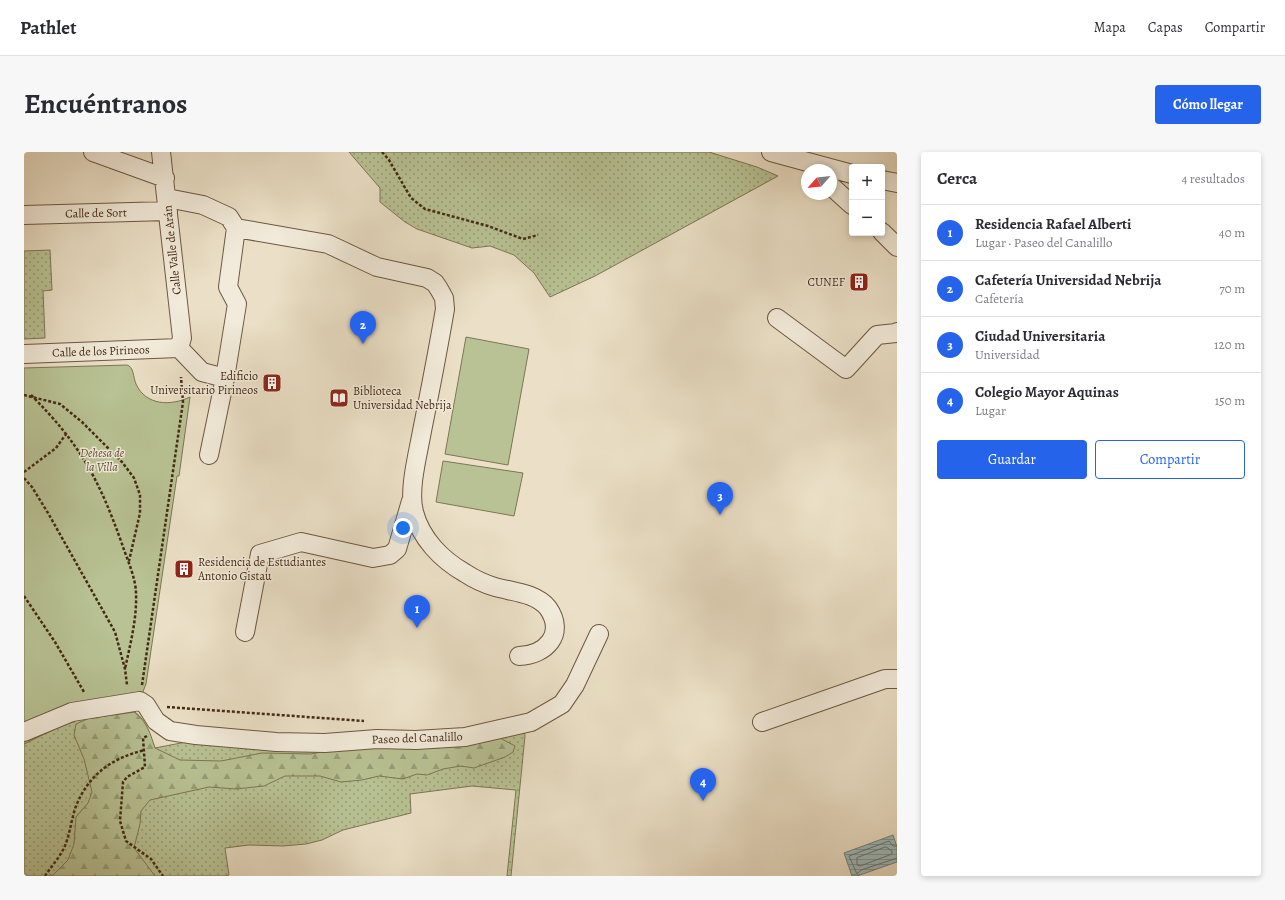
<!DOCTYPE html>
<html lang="es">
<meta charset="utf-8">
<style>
body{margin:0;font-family:Alegreya,serif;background:#f7f7f7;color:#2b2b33}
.controls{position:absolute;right:12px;top:12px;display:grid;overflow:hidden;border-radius:4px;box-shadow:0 2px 6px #0003}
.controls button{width:36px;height:36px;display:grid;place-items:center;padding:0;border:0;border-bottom:1px solid #e1e1e2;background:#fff;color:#2b2b33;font:20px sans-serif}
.compass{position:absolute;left:777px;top:12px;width:36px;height:36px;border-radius:50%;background:#fff;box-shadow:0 2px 6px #0003;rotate:243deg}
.you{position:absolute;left:379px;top:376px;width:14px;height:14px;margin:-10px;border:3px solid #fff;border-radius:50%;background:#1a73e8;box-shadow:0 0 0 6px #1a73e833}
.badge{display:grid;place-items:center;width:26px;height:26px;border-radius:50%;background:#2563eb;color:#fff;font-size:13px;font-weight:700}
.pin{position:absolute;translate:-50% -33px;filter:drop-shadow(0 1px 2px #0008)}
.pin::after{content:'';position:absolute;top:21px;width:14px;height:12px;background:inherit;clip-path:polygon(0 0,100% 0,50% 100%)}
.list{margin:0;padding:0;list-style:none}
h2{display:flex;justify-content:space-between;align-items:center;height:52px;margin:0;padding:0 16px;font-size:17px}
h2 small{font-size:13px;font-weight:400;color:#7c7c81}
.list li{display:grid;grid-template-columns:26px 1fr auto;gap:12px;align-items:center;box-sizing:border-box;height:56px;padding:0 16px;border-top:1px solid #e1e1e2}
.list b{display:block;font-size:15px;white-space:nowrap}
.list p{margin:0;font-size:13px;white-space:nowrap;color:#7c7c81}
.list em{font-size:13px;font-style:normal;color:#7c7c81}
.actions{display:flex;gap:8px;padding:12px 16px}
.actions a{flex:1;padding:9px 0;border:1px solid #2563eb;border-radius:4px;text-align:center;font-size:14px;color:#2563eb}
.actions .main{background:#2563eb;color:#fff}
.map{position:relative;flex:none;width:873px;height:724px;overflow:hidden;border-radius:4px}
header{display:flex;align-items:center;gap:24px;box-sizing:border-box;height:56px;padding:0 20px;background:#fff;border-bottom:1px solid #e1e1e2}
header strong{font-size:19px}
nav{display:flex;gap:22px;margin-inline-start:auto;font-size:14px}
.intro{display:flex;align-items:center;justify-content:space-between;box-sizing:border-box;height:96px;padding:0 24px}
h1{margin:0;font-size:28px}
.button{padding:10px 18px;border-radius:4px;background:#2563eb;color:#fff;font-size:14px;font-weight:700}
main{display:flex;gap:24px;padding:0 24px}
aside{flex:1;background:#fff;border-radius:4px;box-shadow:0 2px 6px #0003}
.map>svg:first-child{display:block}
.grass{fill:url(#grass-dots);stroke:#7e7654}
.forest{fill:url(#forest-firs);stroke:#7e7654}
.park{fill:#b8c294;stroke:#7e7654}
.water{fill:url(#water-rules);stroke:#79817a}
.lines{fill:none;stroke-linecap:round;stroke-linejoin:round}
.shore{stroke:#707269;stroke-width:1}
.minor-casing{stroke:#6e5741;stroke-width:20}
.path{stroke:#452914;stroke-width:2.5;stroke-dasharray:3 2;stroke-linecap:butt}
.minor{stroke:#f2ebdb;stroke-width:18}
.labels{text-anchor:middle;stroke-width:3;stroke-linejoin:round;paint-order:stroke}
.street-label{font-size:12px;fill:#452914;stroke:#f2ebdb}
.poi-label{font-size:12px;fill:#452914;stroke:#f2ebdb;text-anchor:end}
.park-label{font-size:12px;font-style:italic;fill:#624f34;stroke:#f2ebdb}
</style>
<header>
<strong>Pathlet</strong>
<nav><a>Mapa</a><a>Capas</a><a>Compartir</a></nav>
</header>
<div class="intro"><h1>Encuéntranos</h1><a class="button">Cómo llegar</a></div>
<main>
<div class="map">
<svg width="873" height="724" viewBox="0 0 873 724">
<defs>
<pattern id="grass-dots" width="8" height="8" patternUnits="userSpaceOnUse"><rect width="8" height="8" fill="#b8c294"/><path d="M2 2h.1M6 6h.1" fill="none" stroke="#979e78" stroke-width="1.8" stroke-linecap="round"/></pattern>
<pattern id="forest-firs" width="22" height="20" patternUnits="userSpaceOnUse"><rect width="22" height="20" fill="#b8c294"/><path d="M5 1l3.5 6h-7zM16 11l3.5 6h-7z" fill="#979e78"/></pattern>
<pattern id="water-rules" width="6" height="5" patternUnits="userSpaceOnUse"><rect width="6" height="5" fill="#9bbbbe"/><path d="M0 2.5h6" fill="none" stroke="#809899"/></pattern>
</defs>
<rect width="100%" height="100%" fill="#ebe0c7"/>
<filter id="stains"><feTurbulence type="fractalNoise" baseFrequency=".005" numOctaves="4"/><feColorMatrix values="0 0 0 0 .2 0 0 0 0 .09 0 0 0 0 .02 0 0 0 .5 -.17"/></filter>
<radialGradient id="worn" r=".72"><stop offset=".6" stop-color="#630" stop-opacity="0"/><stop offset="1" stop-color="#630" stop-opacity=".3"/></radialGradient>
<path class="grass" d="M325,0H685L733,15L754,24L571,124L526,145L510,121L490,103L466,94L448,96L393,77L381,70L356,50V36Z
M26,98L28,138L19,139L21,186L0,187V99Z
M111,560C123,569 125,582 131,596L162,590L500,577L501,584L487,724H483L492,638L448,634L386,642L387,661L319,678L298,688L282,692L259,694L225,693L201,696L205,723L201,724H0V592L46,569Z"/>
<path class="forest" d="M106,557C123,569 125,578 131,596L156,608L197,609L238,601L287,602L330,594L476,586L491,594L489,600L481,605L450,616L437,614L419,617L403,623L393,622L379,627L355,624L338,628L317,630L296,624H261L240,634L212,637L185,635L126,648L117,659L116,672L110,696L131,724H25L29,723L44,708L50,692L52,665L64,651L68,640L60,607L50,583L52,572L77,561Z"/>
<path class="park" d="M442,185L505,197L484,313L421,302Z
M103,213C110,215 109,225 112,232C122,254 147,254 166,245L155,324H153L122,532L111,560L46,569L0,592V216Z
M419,309L499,321L490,364L412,350Z"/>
<path class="water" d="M869,683L873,695V710L833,724H828L820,701Z"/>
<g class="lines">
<path class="shore" d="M873,694H869L865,689L825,704L833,722L837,718L873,706
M862,695L868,699V702L836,714L833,713V706Z"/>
<g class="minor-casing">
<path id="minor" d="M69,0L141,26
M137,0L158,186L155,196
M747,0L828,22
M858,28L873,31
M807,34L828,53
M143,46L179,53L205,65L212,76L204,135L213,152L201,226L185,303
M0,63L144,59
M212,76L304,92L353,115L403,126L411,131L415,137L420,146L421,157C414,198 406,239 398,279C394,302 384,338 390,360C397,387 418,408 441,421C450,427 461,432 471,435C489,440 512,441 524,456C542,482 522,503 495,504
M858,80L873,95
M753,166L822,217L853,183L872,181L873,180
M155,196L178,220L201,226
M0,202L155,196
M221,480L236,402L277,390L349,406L366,403L373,397L387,349
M738,570L861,527H873
M0,580L48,560L116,549L122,553L132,569L146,579L172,583L252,590L301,591L353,587L392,588L441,585L507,570L538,552L551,533L575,482"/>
</g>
<path class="path" d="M358,0L365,8L387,46L401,57L464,74L499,87L514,83
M0,243L36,252L58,270L98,310L110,326L116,343V361L105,409
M7,243C56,292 75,327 98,392C103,407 112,426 112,442C113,467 106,493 101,517
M0,320L32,296L42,282
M0,326L8,335L24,361L91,480L101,517L103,533
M0,444L31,490L60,540
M118,533L159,250L157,225
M143,555L340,569
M123,584L119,586L121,615L103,625L99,630L96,669L102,689L127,707L139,724
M21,724C27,715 35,706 40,696C46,683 47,668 52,654C65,622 88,606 121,598"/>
<use href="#minor" class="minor"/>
</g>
<defs>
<g id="building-square" transform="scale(1)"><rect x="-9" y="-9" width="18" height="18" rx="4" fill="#8f2418" stroke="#f2ebdb"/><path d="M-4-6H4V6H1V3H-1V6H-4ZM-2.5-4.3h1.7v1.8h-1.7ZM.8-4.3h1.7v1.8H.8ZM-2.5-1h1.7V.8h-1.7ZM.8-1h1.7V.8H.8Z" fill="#fff"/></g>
<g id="library-square" transform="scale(1)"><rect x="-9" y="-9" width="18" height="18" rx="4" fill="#8f2418" stroke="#f2ebdb"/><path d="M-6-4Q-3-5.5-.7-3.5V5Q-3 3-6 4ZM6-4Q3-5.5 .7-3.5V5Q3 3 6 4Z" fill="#fff"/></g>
</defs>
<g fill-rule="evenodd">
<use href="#building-square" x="835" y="130"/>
<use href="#building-square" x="248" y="231"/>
<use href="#library-square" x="315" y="246"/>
<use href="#building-square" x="160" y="417"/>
</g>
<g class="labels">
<g class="street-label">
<text transform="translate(72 61) rotate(-1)" y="4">Calle de Sort</text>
<text transform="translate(148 98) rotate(-96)" y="4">Calle Valle de Arán</text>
<text transform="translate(77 199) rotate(-2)" y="4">Calle de los Pirineos</text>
<text transform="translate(393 586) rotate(-2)" y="4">Paseo del Canalillo</text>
</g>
<g class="poi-label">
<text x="821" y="134">CUNEF</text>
<text x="234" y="228">Edificio<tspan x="234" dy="14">Universitario Pirineos</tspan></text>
<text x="329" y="243" text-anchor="start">Biblioteca<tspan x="329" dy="14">Universidad Nebrija</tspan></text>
<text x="174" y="414" text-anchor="start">Residencia de Estudiantes<tspan x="174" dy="14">Antonio Gistau</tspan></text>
</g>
<g class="park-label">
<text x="78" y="305">Dehesa de<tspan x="78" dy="14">la Villa</tspan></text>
</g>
</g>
<rect width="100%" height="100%" filter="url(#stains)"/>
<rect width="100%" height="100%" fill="url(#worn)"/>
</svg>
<div class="controls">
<button>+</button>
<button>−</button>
</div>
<svg class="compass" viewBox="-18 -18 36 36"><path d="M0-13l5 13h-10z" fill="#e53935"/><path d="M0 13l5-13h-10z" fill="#7c7c81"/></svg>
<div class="you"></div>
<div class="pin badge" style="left:393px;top:476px">1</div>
<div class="pin badge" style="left:339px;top:192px">2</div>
<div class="pin badge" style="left:696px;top:363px">3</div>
<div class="pin badge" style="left:679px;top:649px">4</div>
</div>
<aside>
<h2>Cerca<small>4 resultados</small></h2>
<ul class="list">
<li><span class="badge">1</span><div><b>Residencia Rafael Alberti</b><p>Lugar · Paseo del Canalillo</p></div><em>40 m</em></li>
<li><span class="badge">2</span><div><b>Cafetería Universidad Nebrija</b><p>Cafetería</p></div><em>70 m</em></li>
<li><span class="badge">3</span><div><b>Ciudad Universitaria</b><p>Universidad</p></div><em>120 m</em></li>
<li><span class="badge">4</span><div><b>Colegio Mayor Aquinas</b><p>Lugar</p></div><em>150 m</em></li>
</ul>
<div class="actions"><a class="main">Guardar</a><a>Compartir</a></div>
</aside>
</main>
